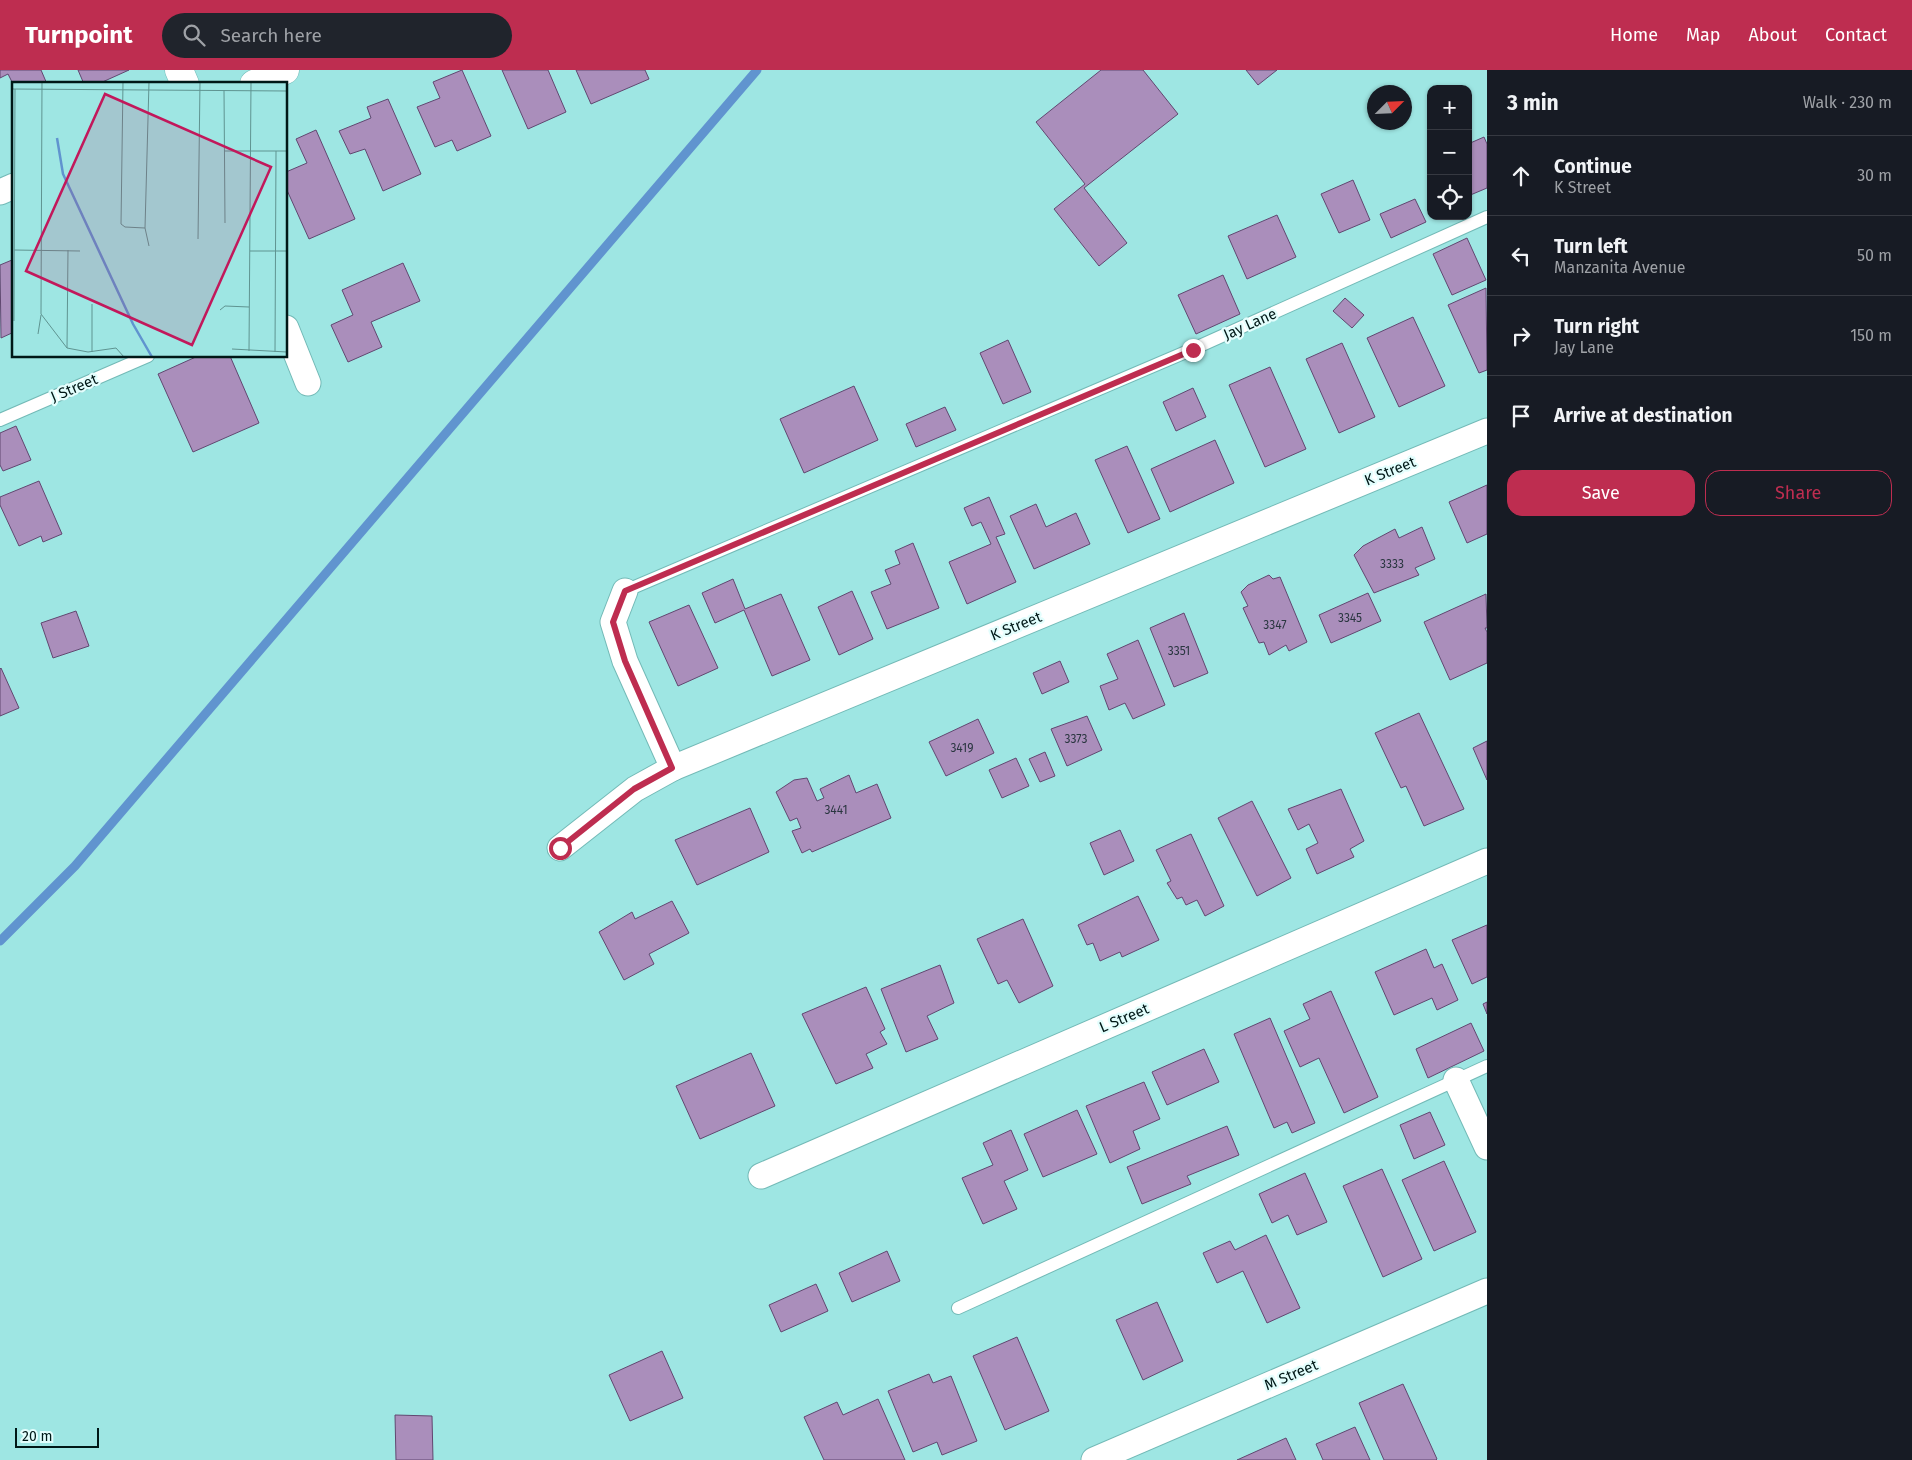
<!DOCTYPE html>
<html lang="en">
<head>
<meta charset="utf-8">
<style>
  body { margin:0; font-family:"Fira Sans",sans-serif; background:#20242c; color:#f1f3f6 }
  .controls { position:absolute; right:15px; top:15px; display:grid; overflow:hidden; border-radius:10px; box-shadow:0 1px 4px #0004 }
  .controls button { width:45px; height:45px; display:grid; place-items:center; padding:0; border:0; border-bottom:1px solid #363941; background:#171b24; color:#f1f3f6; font:25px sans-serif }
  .compass { position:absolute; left:1367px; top:15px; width:45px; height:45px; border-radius:50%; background:#171b24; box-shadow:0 1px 4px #0004; rotate:66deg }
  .scale { position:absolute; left:15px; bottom:12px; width:84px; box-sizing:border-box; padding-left:5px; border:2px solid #001817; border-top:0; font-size:14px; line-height:18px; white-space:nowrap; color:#001817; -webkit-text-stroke:4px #e3fefd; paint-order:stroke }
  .stop { position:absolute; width:15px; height:15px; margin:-11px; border:4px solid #be2d50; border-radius:50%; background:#fff }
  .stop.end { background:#be2d50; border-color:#fff; box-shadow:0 1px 5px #0008 }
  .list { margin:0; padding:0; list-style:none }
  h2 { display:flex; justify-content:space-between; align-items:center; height:65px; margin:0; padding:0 20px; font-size:21px }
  h2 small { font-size:16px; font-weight:400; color:#9ea1a6 }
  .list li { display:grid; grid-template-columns:32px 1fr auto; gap:15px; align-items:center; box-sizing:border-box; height:80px; padding:0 20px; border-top:1px solid #363941 }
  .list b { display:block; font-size:19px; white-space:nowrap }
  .list p { margin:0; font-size:16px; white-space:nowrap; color:#9ea1a6 }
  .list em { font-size:16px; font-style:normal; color:#9ea1a6 }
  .actions { display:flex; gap:10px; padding:15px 20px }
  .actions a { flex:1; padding:11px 0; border:1px solid #be2d50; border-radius:15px; text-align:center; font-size:18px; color:#be2d50 }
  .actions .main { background:#be2d50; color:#fff }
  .icon { flex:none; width:28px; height:28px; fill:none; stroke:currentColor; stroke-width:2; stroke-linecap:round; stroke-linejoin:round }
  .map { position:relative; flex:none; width:1487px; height:1390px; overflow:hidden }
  header { display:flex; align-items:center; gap:30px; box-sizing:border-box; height:70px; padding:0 25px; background:#be2d50; color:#fff }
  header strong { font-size:24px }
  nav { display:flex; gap:28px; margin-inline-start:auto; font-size:18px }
  .search { width:350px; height:45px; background:#20242c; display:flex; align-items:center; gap:12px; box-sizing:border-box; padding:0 18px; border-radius:28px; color:#9ea1a6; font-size:19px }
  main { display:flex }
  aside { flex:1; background:#171b24 }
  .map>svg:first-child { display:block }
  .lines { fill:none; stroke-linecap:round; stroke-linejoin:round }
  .stream { stroke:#6094cf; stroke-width:9 }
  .building { fill:#aa8ebb; stroke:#614770 }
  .lane-casing { stroke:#73bab7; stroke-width:14 }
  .street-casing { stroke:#73bab7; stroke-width:27 }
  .secondary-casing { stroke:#73bab7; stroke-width:29 }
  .lane { stroke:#fff; stroke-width:12 }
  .street { stroke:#fff; stroke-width:25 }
  .secondary { stroke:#fff; stroke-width:28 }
  .route { stroke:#be2d50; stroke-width:6 }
  .labels { text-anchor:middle; stroke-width:4.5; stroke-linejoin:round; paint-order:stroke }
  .number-label { font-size:12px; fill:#2a3640 }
  .street-label { font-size:15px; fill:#001817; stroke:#e3fefd }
  .inset-river { fill:none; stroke:#6094cf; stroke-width:2.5 }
  .inset-road { fill:none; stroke:#5f9491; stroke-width:1 }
  .view { fill:#c2185b; fill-opacity:0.15; stroke:#c2185b; stroke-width:2.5 }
  .inset-edge { fill:none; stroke:#001817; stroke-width:2.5 }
</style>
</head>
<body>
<header>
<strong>Turnpoint</strong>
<div class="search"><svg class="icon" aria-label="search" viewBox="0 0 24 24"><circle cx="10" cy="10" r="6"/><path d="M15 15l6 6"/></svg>Search here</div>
<nav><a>Home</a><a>Map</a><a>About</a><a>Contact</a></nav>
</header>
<main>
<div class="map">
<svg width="1487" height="1390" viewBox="0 0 1487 1390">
  <rect width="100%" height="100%" fill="#9ee6e3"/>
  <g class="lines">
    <path class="stream" d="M0,871L75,796L757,0"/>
  </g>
  <g class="building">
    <path d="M0,0H41L47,14H14V16L8,4L0,8Z"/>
    <path d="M78,0H129L98,14H84Z"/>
    <path d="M462,0L491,66L457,81L452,70L435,77L417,37L440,28L433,12Z"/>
    <path d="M502,0H548L566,42L528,59Z"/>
    <path d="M576,0H645L649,9L591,34Z"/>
    <path d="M1101,0H1143L1178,44L1084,118L1127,173L1099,196L1054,139L1085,114L1036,52Z"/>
    <path d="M1246,0H1277L1258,15Z"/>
    <path d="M388,29L421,104L383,121L365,79L350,84L339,61L371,48L367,37Z"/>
    <path d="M316,60L355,149L309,169L286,118V102L307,93L296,69Z"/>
    <path d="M1484,67L1487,74V118L1468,126V74Z"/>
    <path d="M1353,110L1370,150L1339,163L1321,124Z"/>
    <path d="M1415,129L1426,152L1391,168L1380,144Z"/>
    <path d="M1277,145L1296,187L1247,209L1228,166Z"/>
    <path d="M1467,168L1486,210L1452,225L1433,184Z"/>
    <path d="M12,190L14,194V262L1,268L0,195Z"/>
    <path d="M403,193L420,231L371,252L382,277L348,292L331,255L353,245L342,220Z"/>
    <path d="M1223,205L1240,244L1196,264L1178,225Z"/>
    <path d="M1486,218L1487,300L1479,303L1448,235Z"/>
    <path d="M1345,228L1364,245L1352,258L1333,241Z"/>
    <path d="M1413,247L1445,316L1399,337L1367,268Z"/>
    <path d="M1008,270L1031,322L1003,334L980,283Z"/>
    <path d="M1342,273L1375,347L1339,363L1306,289Z"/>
    <path d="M198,286H230L259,353L193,382L158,304Z"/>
    <path d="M1270,297L1306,379L1265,397L1229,315Z"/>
    <path d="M854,316L878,370L804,403L780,349Z"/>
    <path d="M1193,318L1206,347L1176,361L1163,332Z"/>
    <path d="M945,337L956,360L916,377L906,354Z"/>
    <path d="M16,356L31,390L3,401L0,395V363Z"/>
    <path d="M1215,370L1234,413L1170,442L1151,399Z"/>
    <path d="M1127,376L1160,449L1128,463L1095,390Z"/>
    <path d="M39,411L62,464L43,472L41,466L19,476L0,435V427Z"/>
    <path d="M1487,415V464L1467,473L1449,432Z"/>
    <path d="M989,427L1005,464L996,467L1016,512L967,534L949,492L991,474L981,452L972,456L964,438Z"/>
    <path d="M1036,434L1046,457L1076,443L1090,474L1034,499L1010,446Z"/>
    <path d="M1422,457L1435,489L1415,498L1419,505L1374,523L1354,485L1363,476L1395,459L1399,468Z"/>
    <path d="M913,473L939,538L887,559L871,522L891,514L885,500L900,494L895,481Z"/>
    <path d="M1269,505L1273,509L1280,507L1307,572L1289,581L1286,575L1269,585L1264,572L1259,573L1243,538L1248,536L1241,522L1248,515Z"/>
    <path d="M733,509L745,539L781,524L810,590L772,606L744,540L715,553L702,523Z"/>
    <path d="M852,521L873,569L839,585L818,537Z"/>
    <path d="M1368,523L1381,551L1331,573L1319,545Z"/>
    <path d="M1486,524L1487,558H1485L1487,562V593L1450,610L1424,552Z"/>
    <path d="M689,535L718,598L678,616L649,552Z"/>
    <path d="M76,541L89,576L53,588L41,553Z"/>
    <path d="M1184,543L1208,603L1174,617L1150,558Z"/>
    <path d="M1138,570L1165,635L1133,649L1125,633L1109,640L1100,616L1118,609L1107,584Z"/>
    <path d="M1060,591L1069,612L1042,624L1033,603Z"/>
    <path d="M1,598L19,638L0,646V599Z"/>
    <path d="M1419,643L1464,739L1424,756L1406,716L1401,718L1375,663Z"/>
    <path d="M1087,646L1102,680L1067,696L1051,659Z"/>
    <path d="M978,649L994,683L946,706L929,672Z"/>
    <path d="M1487,671V710L1473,678Z"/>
    <path d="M1045,682L1055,706L1040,712L1029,689Z"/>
    <path d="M1016,688L1029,716L1002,728L989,700Z"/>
    <path d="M849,705L856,723L877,714L891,748L812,782L810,779L802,783L792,761L801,758L797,748L790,751L776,722L794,710L807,708L817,731L824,728L820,719Z"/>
    <path d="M1341,719L1364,771L1350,779L1354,787L1317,804L1306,779L1318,773L1309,754L1298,760L1288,739Z"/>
    <path d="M1252,731L1291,808L1257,826L1218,748Z"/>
    <path d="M750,738L769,782L697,815L675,770Z"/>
    <path d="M1120,760L1134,791L1104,805L1090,773Z"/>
    <path d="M1191,764L1224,836L1205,846L1197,830L1186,835L1182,827L1177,829L1167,813L1171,811L1156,780Z"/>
    <path d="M1138,826L1159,870L1122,887L1120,882L1100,891L1093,873L1087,875L1078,855Z"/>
    <path d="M672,831L689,863L649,884L654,894L624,910L599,862L632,842L635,849Z"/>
    <path d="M1023,849L1053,916L1019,933L1007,910L998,914L977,869Z"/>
    <path d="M1487,855V907L1472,914L1452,870Z"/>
    <path d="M1426,879L1434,898L1442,894L1458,930L1437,940L1432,928L1394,945L1375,902Z"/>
    <path d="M940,895L954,933L927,946L938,969L906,982L881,919Z"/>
    <path d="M866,917L885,959L880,962L887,974L866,984L873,998L836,1014L802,944Z"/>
    <path d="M1331,921L1378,1027L1344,1043L1319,988L1300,997L1284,961L1310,949L1303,934Z"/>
    <path d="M1487,932V944L1483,934Z"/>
    <path d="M1270,948L1315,1053L1292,1063L1287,1052L1274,1058L1234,964Z"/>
    <path d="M1471,953L1484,981L1428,1008L1416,979Z"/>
    <path d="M1204,979L1219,1012L1167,1035L1152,1002Z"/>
    <path d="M751,983L775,1036L700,1069L676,1016Z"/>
    <path d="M1144,1012L1160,1049L1133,1061L1140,1079L1110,1093L1086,1036Z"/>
    <path d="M1077,1040L1097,1084L1043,1107L1024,1064Z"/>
    <path d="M1430,1042L1445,1075L1414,1089L1400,1055Z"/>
    <path d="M1227,1056L1239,1085L1187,1106L1191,1114L1142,1134L1127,1097Z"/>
    <path d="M1011,1060L1028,1100L1004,1111L1017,1139L983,1154L962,1108L993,1095L983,1073Z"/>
    <path d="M1444,1091L1476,1162L1434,1181L1402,1110Z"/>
    <path d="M1382,1099L1422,1189L1383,1207L1343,1116Z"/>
    <path d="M1305,1103L1327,1152L1297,1165L1288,1145L1272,1153L1259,1124Z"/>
    <path d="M1266,1165L1300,1238L1267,1253L1243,1201L1217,1213L1203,1183L1230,1171L1235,1180Z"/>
    <path d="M887,1181L900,1211L852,1232L839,1203Z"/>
    <path d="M816,1214L828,1241L781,1262L769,1235Z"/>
    <path d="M1157,1232L1183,1291L1143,1310L1116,1250Z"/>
    <path d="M1017,1267L1049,1341L1005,1360L973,1286Z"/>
    <path d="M662,1281L683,1328L630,1351L609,1305Z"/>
    <path d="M929,1304L933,1313L951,1306L977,1371L942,1385L937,1372L913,1382L888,1321Z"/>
    <path d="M1403,1314L1437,1389L1436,1390H1384L1359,1333Z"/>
    <path d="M878,1329L905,1390H824L804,1347L837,1332L843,1345Z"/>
    <path d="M395,1345L432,1346L433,1390H396Z"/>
    <path d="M1355,1357L1370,1390H1323L1316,1374Z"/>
    <path d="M1286,1368L1296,1390H1237Z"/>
  </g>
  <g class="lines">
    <g class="lane-casing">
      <g id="lane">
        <path d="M0,350L148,286"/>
        <path d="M625,521L1193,279L1487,147"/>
        <path d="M958,1238L1487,996"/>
      </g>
    </g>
    <g class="street-casing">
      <g id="street">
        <path d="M0,122L14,116"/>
        <path d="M286,258L308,313"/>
        <path d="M625,521L613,552L625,591L673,698"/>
        <path d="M560,778L635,719L673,698L1487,361"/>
        <path d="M1456,1010L1487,1077"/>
        <path d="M761,1106L1487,791"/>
        <path d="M1094,1390L1487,1221"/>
      </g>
    </g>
    <g class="secondary-casing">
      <g id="secondary">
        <path d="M179,0L185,14"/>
        <path d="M254,14L285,0"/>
      </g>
    </g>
    <use href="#lane" class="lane"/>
    <use href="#street" class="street"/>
    <use href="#secondary" class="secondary"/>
  </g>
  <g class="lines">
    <path class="route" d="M560,778L634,719L672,698L625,591L613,552L625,521L1193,280"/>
  </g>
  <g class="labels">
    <g class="number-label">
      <text x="1392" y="498">3333</text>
      <text x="1350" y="552">3345</text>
      <text x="1275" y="559">3347</text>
      <text x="1179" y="585">3351</text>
      <text x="1076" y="673">3373</text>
      <text x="962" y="682">3419</text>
      <text x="836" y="744">3441</text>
    </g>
    <g class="street-label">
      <text transform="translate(1250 254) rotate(-24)" y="5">Jay Lane</text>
      <text transform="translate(74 318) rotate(-23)" y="5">J Street</text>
      <text transform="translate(1390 401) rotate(-22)" y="5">K Street</text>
      <text transform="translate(1016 556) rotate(-22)" y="5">K Street</text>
      <text transform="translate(1124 948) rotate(-23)" y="5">L Street</text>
      <text transform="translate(1291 1305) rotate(-23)" y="5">M Street</text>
    </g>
  </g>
  <g transform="translate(12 12)">
    <rect width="275" height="275" fill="#9ee6e3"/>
    <path class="inset-river" d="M45,56L51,92L121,242L140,275"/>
    <path class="inset-road" d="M30,0L29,232L55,266L76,270L104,266L112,275M111,0L109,142L113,145L133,146M0,7L275,9M212,8L213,141M212,69H275M186,157L188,0M137,164L133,146L137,0M2,168L68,169M238,169H275M208,228L213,224L237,225M2,239L3,7M26,252L29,233M55,266L56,168M220,267L275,270M237,269L239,0M80,270V222M263,270L264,69"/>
    <path class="view" d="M93,12L259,85L180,263L14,189Z"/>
    <rect width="275" height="275" class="inset-edge"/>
  </g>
</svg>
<div class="controls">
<button>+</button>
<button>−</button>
<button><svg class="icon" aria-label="locate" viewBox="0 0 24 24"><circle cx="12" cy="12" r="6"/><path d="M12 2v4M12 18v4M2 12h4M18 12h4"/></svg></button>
</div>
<svg class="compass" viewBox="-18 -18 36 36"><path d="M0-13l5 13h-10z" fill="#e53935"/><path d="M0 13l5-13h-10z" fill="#9ea1a6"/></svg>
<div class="scale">20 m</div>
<div class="stop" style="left:560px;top:778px"></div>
<div class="stop end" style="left:1193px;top:280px"></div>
</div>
<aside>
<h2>3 min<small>Walk · 230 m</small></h2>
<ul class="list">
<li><svg class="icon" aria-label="ahead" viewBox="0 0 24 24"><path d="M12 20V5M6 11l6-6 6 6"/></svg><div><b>Continue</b><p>K Street</p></div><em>30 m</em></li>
<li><svg class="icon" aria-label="left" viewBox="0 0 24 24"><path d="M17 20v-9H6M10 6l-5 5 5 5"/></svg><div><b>Turn left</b><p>Manzanita Avenue</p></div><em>50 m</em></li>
<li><svg class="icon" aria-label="right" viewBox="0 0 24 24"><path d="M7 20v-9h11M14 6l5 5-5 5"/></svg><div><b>Turn right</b><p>Jay Lane</p></div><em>150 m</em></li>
<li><svg class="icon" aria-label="arrive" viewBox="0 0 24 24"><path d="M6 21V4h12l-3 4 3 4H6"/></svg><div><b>Arrive at destination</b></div></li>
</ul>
<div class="actions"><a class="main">Save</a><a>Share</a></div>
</aside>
</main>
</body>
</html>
